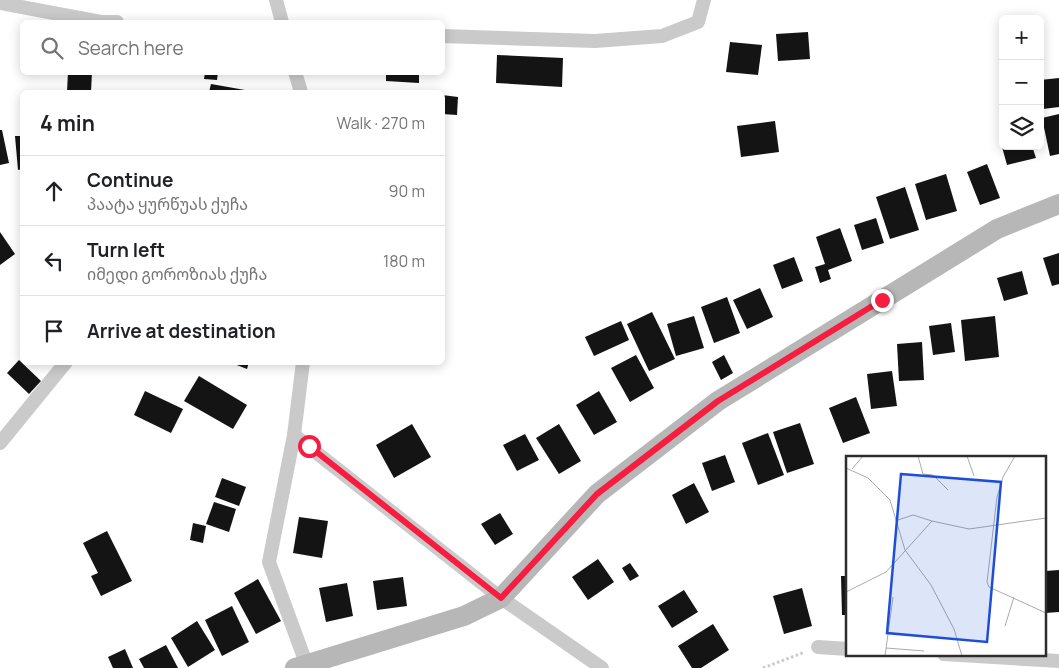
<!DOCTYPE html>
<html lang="en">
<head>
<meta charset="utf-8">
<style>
  body { margin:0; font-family:Manrope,"Noto Sans Georgian",sans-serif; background:#f6f6f6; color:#202124 }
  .controls { position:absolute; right:15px; top:15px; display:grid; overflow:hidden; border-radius:8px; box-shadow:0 2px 12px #0003 }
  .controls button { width:45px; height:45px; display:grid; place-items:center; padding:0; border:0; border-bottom:1px solid #e0e0e0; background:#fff; color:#202124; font:25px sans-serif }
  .stop { position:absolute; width:15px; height:15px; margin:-11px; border:4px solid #f61d41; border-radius:50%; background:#fff }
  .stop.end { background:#f61d41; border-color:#fff; box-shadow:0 1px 5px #0008 }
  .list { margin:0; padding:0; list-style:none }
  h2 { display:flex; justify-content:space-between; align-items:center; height:65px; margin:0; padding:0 20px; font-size:21px }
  h2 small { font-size:16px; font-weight:400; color:#757577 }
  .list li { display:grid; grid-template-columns:32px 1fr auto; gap:15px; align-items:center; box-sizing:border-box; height:70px; padding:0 20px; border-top:1px solid #e0e0e0 }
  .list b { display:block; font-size:19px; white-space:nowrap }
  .list p { margin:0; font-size:16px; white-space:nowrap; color:#757577 }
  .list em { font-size:16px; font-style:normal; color:#757577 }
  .icon { flex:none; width:28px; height:28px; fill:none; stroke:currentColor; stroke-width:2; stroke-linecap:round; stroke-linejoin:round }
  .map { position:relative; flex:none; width:1059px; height:668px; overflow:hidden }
  .search { position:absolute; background:#fff; box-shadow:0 2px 12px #0003; left:20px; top:20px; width:425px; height:55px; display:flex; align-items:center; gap:12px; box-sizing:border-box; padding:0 18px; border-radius:8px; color:#757577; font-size:19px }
  .panel { position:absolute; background:#fff; box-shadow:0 2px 12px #0003; left:20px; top:90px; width:425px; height:275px; border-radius:8px }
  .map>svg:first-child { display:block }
  .building { fill:#141414 }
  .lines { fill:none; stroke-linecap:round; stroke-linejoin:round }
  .path { stroke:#cacaca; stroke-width:3; stroke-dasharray:2.5 2.5; stroke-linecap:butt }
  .street { stroke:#cacaca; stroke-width:14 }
  .secondary { stroke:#b7b7b7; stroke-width:20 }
  .route { stroke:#f61d41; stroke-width:6 }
  .inset-road { fill:none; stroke:#ababab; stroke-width:1 }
  .view { fill:#1d4ed8; fill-opacity:0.15; stroke:#1d4ed8; stroke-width:2.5 }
  .inset-edge { fill:none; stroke:#2d2d2d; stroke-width:2.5 }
</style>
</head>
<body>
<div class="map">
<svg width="1059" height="668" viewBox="0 0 1059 668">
  <rect width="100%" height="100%" fill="#fff"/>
  <g class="building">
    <path d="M808,32L810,59L778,61L776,34Z"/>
    <path d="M730,42L762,45L758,75L726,72Z"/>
    <path d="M497,55L563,58L562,87L496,83Z"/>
    <path d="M68,72H92L91,92H67Z"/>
    <path d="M205,72H218L217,80L204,79Z"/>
    <path d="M386,72H419V83L386,81Z"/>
    <path d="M1059,78V107L1043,109L1040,80Z"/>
    <path d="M211,84L245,90L244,92H209Z"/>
    <path d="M442,95L458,97L457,115L442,114Z"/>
    <path d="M1059,114V154L1050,156L1042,118Z"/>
    <path d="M775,121L779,152L741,157L737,126Z"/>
    <path d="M0,130H2L9,163L0,165Z"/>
    <path d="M1003,135V146H1032L1036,158L1007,165L999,136Z"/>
    <path d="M15,136H22V169L18,170Z"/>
    <path d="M987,164L1000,198L980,205L967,172Z"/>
    <path d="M946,174L957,211L926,220L915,184Z"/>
    <path d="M905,187L919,230L890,239L876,197Z"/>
    <path d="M876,218L884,243L862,250L854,225Z"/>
    <path d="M840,228L852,261L828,270L831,279L820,283L815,267L825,264L816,237Z"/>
    <path d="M0,232L15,254L0,265Z"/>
    <path d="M1059,253V284L1052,286L1043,258Z"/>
    <path d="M794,257L803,281L782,289L773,265Z"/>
    <path d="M1022,271L1028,294L1004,301L997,278Z"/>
    <path d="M760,288L773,317L747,329L733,300Z"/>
    <path d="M727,297L740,333L714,343L701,307Z"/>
    <path d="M652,312L675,359L649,371L627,324Z"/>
    <path d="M694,316L704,348L676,356L667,324Z"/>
    <path d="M995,316L999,357L965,361L961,320Z"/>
    <path d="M621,321L629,340L594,356L585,337Z"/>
    <path d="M951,323L955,352L933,355L929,326Z"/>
    <path d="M922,342L924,380L899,381L897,344Z"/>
    <path d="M636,355L654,388L630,402L611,368Z"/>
    <path d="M724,355L733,373L721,380L712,362Z"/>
    <path d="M19,360L41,381L29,394L7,373Z"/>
    <path d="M229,362H249L247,369Z"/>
    <path d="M892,371L897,406L871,409L867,374Z"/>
    <path d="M199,376L247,405L233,429L184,401Z"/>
    <path d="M145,391L183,409L171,433L134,415Z"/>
    <path d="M599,391L617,422L594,435L576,405Z"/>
    <path d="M856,397L870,433L843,443L829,408Z"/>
    <path d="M800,423L814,464L787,473L773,432Z"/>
    <path d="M412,424L431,457L394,478L376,445Z"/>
    <path d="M559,424L581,461L559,474L536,438Z"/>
    <path d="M768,433L784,475L758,485L742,443Z"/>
    <path d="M525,434L539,460L517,471L503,445Z"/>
    <path d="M725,455L735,482L712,491L702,463Z"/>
    <path d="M222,478L246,487L239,506L215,497Z"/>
    <path d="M694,483L709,512L686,524L672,495Z"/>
    <path d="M214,502L236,509L229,532L206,524Z"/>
    <path d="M500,513L513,534L495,545L481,524Z"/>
    <path d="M299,517L328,521L322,558L293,553Z"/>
    <path d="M193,523L206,526L203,543L190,540Z"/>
    <path d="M107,531L132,581L101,596L91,576L98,573L83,543Z"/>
    <path d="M598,559L614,582L588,600L572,577Z"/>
    <path d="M630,563L639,576L630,581L622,568Z"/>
    <path d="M1059,570V612L1045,613V571Z"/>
    <path d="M841,576H848V615H842Z"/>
    <path d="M403,577L407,606L377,610L373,581Z"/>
    <path d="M258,579L281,621L256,634L234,593Z"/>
    <path d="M347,583L353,616L326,622L319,588Z"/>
    <path d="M802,588L812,626L784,634L773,596Z"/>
    <path d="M684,590L698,612L672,628L658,606Z"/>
    <path d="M232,606L249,642L222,656L205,620Z"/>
    <path d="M197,621L215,650L188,667L171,638Z"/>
    <path d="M713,624L729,650L701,668H692L678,646Z"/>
    <path d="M166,645L178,668H144L139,659Z"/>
    <path d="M125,649L133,668H113L108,657Z"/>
  </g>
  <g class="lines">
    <path class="path" d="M763,668L805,652"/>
    <g class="street">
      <path d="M276,0L282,22"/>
      <path d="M0,3L101,22H117"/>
      <path d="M442,36L595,41L662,36L698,22L704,0"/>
      <path d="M295,72L301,92"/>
      <path d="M303,362L294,435L501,598L602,668"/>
      <path d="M294,435L269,562L306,663"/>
      <path d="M0,443L66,362"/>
      <path d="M818,647L848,649"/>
      <path d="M944,654L1059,661"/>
    </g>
    <path class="secondary" d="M295,668L464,616L501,598L597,494L718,401L997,229L1059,204"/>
  </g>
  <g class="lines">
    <path class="route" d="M309,446L501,598L597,494L718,401L882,300"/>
  </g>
  <g transform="translate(846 456)">
    <rect width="200" height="200" fill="#fff"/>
    <path class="inset-road" d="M72,0L77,18L87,19L102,34M121,0L128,20M169,0L157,21L151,41L141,126L143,131L200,157M0,12L22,22L44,44L59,94L85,129L108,173L116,200M6,13L17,0M52,64L67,59L86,65M0,136L40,116L86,65L123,73L200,62M159,170L168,141M40,192L78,195M39,200L47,141"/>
    <path class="view" d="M55,18L155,26L141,186L41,177Z"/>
    <rect width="200" height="200" class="inset-edge"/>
  </g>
</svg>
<div class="controls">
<button>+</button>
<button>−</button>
<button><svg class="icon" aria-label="layers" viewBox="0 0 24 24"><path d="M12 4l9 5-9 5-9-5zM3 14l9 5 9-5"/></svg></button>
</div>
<div class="stop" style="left:309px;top:446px"></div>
<div class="stop end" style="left:882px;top:300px"></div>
<div class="search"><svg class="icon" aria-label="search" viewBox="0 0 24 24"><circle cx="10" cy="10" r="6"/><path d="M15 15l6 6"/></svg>Search here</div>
<section class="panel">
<h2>4 min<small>Walk · 270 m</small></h2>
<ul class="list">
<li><svg class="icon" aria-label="ahead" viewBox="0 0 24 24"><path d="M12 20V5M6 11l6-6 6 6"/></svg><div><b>Continue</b><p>პაატა ყურწუას ქუჩა</p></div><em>90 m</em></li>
<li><svg class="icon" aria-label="left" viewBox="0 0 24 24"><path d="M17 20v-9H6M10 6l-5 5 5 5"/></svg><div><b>Turn left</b><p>იმედი გოროზიას ქუჩა</p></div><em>180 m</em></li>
<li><svg class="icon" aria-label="arrive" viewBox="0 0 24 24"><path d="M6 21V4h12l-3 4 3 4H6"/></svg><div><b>Arrive at destination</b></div></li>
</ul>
</section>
</div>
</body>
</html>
